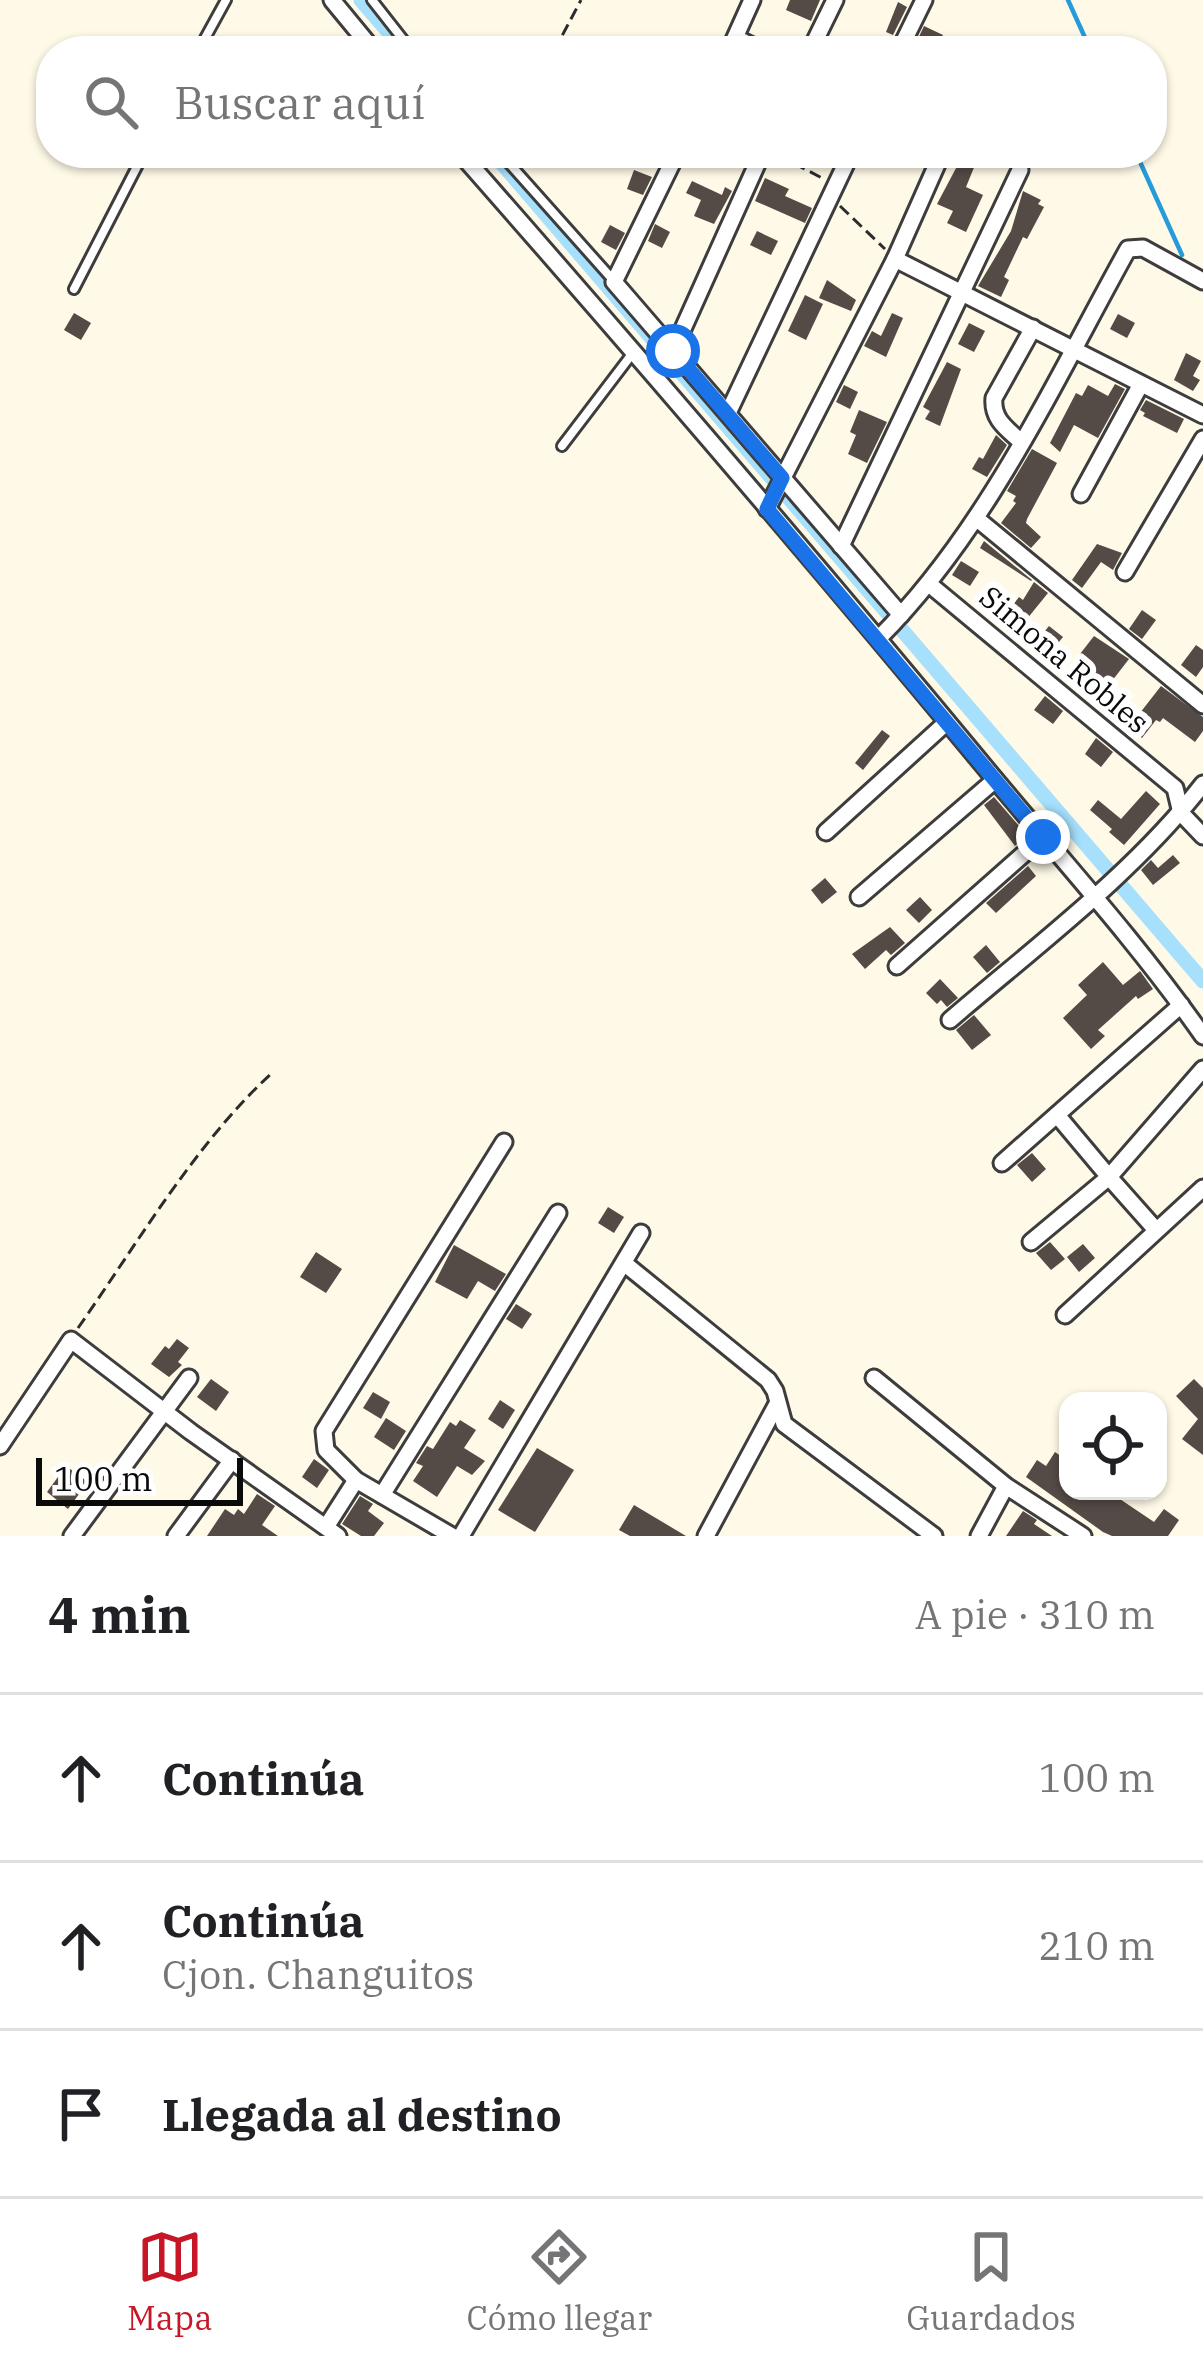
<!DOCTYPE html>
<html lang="es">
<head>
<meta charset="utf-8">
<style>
  body { margin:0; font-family:"IBM Plex Serif",serif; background:#f2f2f2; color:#202124 }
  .controls { position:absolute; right:36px; bottom:36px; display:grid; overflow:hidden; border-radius:24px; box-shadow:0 3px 9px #0004 }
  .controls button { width:108px; height:108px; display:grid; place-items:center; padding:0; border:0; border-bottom:3px solid #e0e0e0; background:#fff; color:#202124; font:60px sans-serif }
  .scale { position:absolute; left:36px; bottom:30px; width:207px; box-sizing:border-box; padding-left:12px; border:6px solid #0a0a0a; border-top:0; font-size:33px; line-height:42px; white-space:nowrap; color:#0a0a0a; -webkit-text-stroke:9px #fff; paint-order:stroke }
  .stop { position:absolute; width:36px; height:36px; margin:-27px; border:9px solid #1a73e8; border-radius:50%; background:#fff }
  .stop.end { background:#1a73e8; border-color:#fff; box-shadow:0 3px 12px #0008 }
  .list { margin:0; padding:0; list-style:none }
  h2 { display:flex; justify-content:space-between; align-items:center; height:156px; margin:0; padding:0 48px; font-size:51px }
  h2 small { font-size:39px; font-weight:400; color:#757577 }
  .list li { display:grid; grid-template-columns:78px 1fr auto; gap:36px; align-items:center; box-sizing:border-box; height:168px; padding:0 48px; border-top:3px solid #e0e0e0 }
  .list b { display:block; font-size:45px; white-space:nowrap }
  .list p { margin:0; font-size:39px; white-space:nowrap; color:#757577 }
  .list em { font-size:39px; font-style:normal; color:#757577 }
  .icon { flex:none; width:66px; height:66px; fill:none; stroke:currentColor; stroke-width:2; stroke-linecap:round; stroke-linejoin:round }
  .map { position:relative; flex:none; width:1203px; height:1536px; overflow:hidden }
  .search { position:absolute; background:#fff; box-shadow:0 3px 9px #0004; left:36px; right:36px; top:36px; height:132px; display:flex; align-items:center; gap:30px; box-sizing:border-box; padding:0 42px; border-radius:48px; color:#757577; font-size:45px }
  .sheet { height:660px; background:#fff }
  nav { display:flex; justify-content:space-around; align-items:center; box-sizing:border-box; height:168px; border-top:3px solid #e0e0e0; background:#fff; font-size:33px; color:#757577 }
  nav a { display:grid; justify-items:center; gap:6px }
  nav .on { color:#c71626 }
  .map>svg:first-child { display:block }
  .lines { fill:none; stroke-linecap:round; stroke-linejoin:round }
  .stream { stroke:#269bdb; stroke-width:4.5 }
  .canal { stroke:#a6e0fc; stroke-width:15 }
  .building { fill:#544a46 }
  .lane-casing { stroke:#3d3d3d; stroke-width:14 }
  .street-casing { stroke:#3d3d3d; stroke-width:21 }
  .path { stroke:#2c2c2c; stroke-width:3; stroke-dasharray:12 6; stroke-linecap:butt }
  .lane { stroke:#fff; stroke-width:8 }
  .street { stroke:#fff; stroke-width:15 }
  .path-bridge { stroke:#2c2c2c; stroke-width:3; stroke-dasharray:12 6; stroke-linecap:butt }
  .route { stroke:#1a73e8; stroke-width:15 }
  .labels { text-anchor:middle; stroke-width:12; stroke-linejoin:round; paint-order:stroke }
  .street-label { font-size:30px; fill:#0a0a0a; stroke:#fff }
</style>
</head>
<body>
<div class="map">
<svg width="1203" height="1536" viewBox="0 0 1203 1536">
  <rect width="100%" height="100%" fill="#fff9e7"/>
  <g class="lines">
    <g class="stream">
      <path d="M1068,0L1091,51"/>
      <path d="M1136,153L1182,255"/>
    </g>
    <g class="canal">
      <path d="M361,0L405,51"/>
      <path d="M493,153L1203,981"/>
    </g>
  </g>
  <g class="building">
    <path d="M790,0H820L811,21L786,10Z"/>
    <path d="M898,2L907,7L893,35L886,32Z"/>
    <path d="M924,26L943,35L936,51L915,45Z"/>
    <path d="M964,153H980L966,187L983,195L966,232L947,223L953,211L937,204Z"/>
    <path d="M634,170L652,177L643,195L627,189Z"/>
    <path d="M765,178L789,189L785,196L812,208L805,223L755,201Z"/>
    <path d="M692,181L722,195L725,187L732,191L714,224L694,216L701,200L686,193Z"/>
    <path d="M1023,191L1041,200L1038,204L1044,207L1027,239L1023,237L1004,277L1009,280L1001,297L978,286L1011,231Z"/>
    <path d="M655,224L670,232L662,248L648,241Z"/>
    <path d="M610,225L625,233L616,250L601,242Z"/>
    <path d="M757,231L778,241L771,255L750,245Z"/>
    <path d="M827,280L856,300L851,311L819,298Z"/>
    <path d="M805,295L823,304L806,340L788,331Z"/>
    <path d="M74,313L91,323L81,340L64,330Z"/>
    <path d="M892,313L903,318L886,357L864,346L872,331L881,336Z"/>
    <path d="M1118,314L1135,323L1127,338L1110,329Z"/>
    <path d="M969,323L985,331L974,352L958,344Z"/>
    <path d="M1186,353L1201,361L1193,376L1200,380L1193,391L1174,380Z"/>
    <path d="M947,362L961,369L940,426L925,419L930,411L923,407Z"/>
    <path d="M1115,384L1125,389L1098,438L1074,425L1060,452L1050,443L1076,393L1082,396L1088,385L1108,396Z"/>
    <path d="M844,385L858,392L850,409L836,402Z"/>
    <path d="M1146,400L1184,419L1177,433L1143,416L1145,413L1140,410Z"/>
    <path d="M859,410L887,422L867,463L848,454L856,435L850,432Z"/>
    <path d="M996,435L1007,445L987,477L972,469L979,457L983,459Z"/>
    <path d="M1032,449L1057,463L1027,519L1026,523L1041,537L1031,548L1001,523L1016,503L1013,501L1016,496L1007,491Z"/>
    <path d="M984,541L1032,580L1031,581L980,548Z"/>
    <path d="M1097,544L1122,553L1113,570L1101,562L1082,588L1072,580Z"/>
    <path d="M961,561L979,572L970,586L952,575Z"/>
    <path d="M1034,582L1048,593L1018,630L1003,618L1019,597L1023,600Z"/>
    <path d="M1142,610L1156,620L1142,639L1129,629Z"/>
    <path d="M1049,626L1063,637L1050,653L1036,642Z"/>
    <path d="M1094,636L1129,659L1105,690L1073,663Z"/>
    <path d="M1196,645L1203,650V667L1196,677L1181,665Z"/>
    <path d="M1161,686L1203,717V731L1195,742L1163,718L1160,722L1156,720L1142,738L1129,727Z"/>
    <path d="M1045,696L1063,711L1053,724L1034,710Z"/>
    <path d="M882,730L890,736L863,770L855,763Z"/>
    <path d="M1096,738L1113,752L1101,767L1085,754Z"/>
    <path d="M1146,791L1160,804L1124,845L1109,832L1112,829L1090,810L1098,800L1121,819Z"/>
    <path d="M994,797L1027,835L1015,846L984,805Z"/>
    <path d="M1173,855L1180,863L1153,885L1141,870L1151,860L1158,868Z"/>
    <path d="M1028,866L1036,876L996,913L986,903Z"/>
    <path d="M825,878L837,892L822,904L811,890Z"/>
    <path d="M920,897L932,910L919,923L906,910Z"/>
    <path d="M890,927L905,943L891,955L886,950L865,969L852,954Z"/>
    <path d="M986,945L1000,962L987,973L973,957Z"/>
    <path d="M1103,962L1123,985L1140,971L1153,989L1138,999L1136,996L1098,1030L1105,1036L1091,1049L1063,1018L1087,995L1078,985Z"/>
    <path d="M940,979L958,998L947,1007L941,1000L937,1004L926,993Z"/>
    <path d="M974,1015L991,1035L972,1050L956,1030Z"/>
    <path d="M1032,1153L1046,1169L1032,1182L1017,1165Z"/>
    <path d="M608,1207L624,1217L614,1233L598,1223Z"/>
    <path d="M1050,1242L1065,1259L1051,1270L1036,1253Z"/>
    <path d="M1083,1244L1095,1258L1079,1272L1067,1257Z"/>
    <path d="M454,1245L506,1274L495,1291L478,1281L467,1299L435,1282Z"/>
    <path d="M316,1252L342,1269L326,1293L300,1277Z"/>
    <path d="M516,1304L532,1314L522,1329L506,1319Z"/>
    <path d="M177,1339L189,1348L178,1362L182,1365L169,1377L151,1364L165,1346L169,1349Z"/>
    <path d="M211,1379L229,1392L216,1411L197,1397Z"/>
    <path d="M1194,1379L1203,1388V1455L1182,1439L1198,1419L1176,1396Z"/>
    <path d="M373,1392L390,1402L381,1419L363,1408Z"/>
    <path d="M500,1400L515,1410L503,1429L488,1419Z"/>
    <path d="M386,1418L406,1431L394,1450L374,1437Z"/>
    <path d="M460,1420L476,1430L464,1448L485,1461L472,1475L457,1466L437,1497L413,1481L423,1466L416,1463L427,1446L433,1449L450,1422L456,1426Z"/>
    <path d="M537,1448L574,1470L535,1532L498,1510Z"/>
    <path d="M1055,1452L1068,1461V1491H1108L1154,1522L1164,1509L1179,1520L1168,1536H1112L1103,1532L1026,1477L1037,1460L1046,1466Z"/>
    <path d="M314,1459L329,1470L317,1488L302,1477Z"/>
    <path d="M66,1466L88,1482L68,1509L47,1492Z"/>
    <path d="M257,1494L275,1506L262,1525L278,1536H207L225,1509L234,1515L238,1509L244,1514Z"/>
    <path d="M360,1496L373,1504L368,1511L384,1523L374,1536H361L342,1524Z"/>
    <path d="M634,1505L686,1536H630L619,1530Z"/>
    <path d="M1023,1511L1037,1520L1034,1524L1052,1536H1006Z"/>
  </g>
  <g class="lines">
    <g class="lane-casing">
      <g id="lane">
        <path d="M372,0L412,51"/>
        <path d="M198,51L226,0"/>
        <path d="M500,153L614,281"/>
        <path d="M74,289L144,153"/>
        <path d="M562,446L632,354"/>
      </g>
    </g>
    <g class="street-casing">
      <g id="street">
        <path d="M332,0L374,51"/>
        <path d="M736,38L762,51"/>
        <path d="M729,51L752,0"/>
        <path d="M810,51L835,0"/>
        <path d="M899,51L924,0"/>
        <path d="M460,153C634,351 806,551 974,754C1051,848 1133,936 1203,1036"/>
        <path d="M677,153L614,282L901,615"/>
        <path d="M895,259L1203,415"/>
        <path d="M673,351L762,153"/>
        <path d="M728,413L851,153"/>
        <path d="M1020,441C1006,428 992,419 994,398L1033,328"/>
        <path d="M1081,494L1141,384"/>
        <path d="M767,509L895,259L942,153"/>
        <path d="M976,518L1203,705"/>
        <path d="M841,546L1020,170"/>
        <path d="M1125,572L1203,439"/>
        <path d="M929,584L1175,788L1181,813L1203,836"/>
        <path d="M879,638C987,530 1054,382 1128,249L1143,248L1203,281"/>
        <path d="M826,832L947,722"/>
        <path d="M859,897L995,780"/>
        <path d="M897,966L1043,837"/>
        <path d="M950,1020C1036,946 1133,874 1203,784"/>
        <path d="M1002,1163L1181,1005"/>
        <path d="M1156,1230L1109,1177L1203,1069"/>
        <path d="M1031,1242L1109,1177L1057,1115"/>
        <path d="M624,1263L768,1380L775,1391L784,1424L934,1536"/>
        <path d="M1065,1315L1203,1188"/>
        <path d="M874,1378L1006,1486L1083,1536"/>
        <path d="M0,1446L71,1340L191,1432L338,1536"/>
        <path d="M382,1495L558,1213"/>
        <path d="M326,1527L356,1480"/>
        <path d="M72,1536L189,1378"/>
        <path d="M176,1536L232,1460"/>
        <path d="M452,1536L356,1480L326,1450L324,1431L504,1142"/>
        <path d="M461,1536L641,1233"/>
        <path d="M706,1536L777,1404"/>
        <path d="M979,1536L1006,1486"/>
      </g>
    </g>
    <g class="path">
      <path d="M554,51L581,0"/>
      <path d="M778,155L822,178"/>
      <path d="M840,206L885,249"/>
      <path d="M78,1328C137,1244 197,1141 273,1072"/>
    </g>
    <use href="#lane" class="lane"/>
    <use href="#street" class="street"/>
    <path class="path-bridge" d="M499,167L506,157"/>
  </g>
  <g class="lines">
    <path class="route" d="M673,351L782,478L767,509L1043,837"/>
  </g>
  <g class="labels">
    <g class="street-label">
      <text transform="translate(1064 660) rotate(40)" y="10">Simona Robles</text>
    </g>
  </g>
</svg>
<div class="controls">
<button><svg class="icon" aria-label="locate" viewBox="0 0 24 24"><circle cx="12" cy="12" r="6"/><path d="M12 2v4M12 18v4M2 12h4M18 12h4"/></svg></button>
</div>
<div class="scale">100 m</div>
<div class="stop" style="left:673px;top:351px"></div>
<div class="stop end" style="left:1043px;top:837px"></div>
<div class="search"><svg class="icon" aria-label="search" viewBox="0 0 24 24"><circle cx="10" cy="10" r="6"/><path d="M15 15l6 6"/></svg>Buscar aquí</div>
</div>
<section class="sheet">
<h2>4 min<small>A pie · 310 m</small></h2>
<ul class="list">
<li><svg class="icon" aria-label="ahead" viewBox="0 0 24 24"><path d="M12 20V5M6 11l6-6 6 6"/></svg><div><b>Continúa</b></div><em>100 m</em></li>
<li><svg class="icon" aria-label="ahead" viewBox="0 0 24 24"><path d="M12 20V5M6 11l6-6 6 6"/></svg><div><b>Continúa</b><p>Cjon. Changuitos</p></div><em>210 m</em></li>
<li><svg class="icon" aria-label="arrive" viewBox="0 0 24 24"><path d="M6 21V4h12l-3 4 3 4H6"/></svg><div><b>Llegada al destino</b></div></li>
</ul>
</section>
<nav>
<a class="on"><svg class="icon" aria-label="map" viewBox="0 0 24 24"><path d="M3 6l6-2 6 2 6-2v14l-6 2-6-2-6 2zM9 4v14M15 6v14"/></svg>Mapa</a>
<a><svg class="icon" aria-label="directions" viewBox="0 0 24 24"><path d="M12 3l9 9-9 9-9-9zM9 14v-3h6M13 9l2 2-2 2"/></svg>Cómo llegar</a>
<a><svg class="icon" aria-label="saved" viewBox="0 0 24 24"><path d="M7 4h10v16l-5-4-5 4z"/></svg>Guardados</a>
</nav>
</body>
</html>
